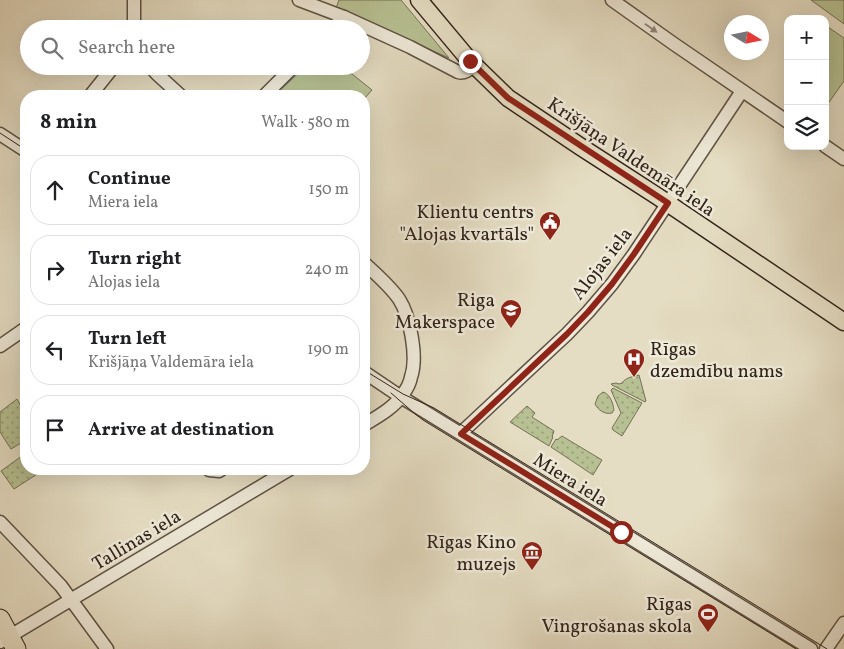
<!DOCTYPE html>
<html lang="en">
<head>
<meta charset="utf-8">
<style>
  body { margin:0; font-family:Vollkorn,serif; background:#f6f6f6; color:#202124 }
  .controls { position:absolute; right:15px; top:15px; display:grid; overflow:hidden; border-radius:10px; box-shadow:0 5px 20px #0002 }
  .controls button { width:45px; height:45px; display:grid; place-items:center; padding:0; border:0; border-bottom:1px solid #e0e0e0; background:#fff; color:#202124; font:25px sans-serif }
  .compass { position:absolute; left:724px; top:15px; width:45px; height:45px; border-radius:50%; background:#fff; box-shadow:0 5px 20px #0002; rotate:100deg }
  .stop { position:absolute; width:15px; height:15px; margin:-11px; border:4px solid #8f2418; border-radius:50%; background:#fff }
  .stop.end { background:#8f2418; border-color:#fff; box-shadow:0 1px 5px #0008 }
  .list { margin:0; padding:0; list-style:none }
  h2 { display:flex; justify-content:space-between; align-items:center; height:65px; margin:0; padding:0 20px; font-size:21px }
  h2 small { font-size:16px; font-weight:400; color:#757577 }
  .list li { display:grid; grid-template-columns:32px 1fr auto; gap:15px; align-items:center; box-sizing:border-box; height:70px; margin:0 10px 10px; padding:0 10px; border:1px solid #e0e0e0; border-radius:20px }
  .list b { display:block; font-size:19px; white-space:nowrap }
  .list p { margin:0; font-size:16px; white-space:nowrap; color:#757577 }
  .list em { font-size:16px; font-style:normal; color:#757577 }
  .icon { flex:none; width:28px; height:28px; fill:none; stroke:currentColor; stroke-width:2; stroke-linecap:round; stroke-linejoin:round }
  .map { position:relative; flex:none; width:844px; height:649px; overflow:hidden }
  .search { position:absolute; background:#fff; box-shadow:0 5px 20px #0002; left:20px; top:20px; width:350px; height:55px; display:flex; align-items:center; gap:12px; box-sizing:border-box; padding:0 18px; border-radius:28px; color:#757577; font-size:19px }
  .panel { position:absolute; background:#fff; box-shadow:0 5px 20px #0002; left:20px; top:90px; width:350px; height:385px; border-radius:20px }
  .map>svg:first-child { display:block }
  .grass { fill:url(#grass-dots); stroke:#747256 }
  .park { fill:#b7c092; stroke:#747256 }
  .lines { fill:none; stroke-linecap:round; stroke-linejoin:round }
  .minor-casing { stroke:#5e5244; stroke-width:15 }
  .major-casing { stroke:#31231a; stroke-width:19 }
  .highway-casing { stroke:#31231a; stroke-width:21 }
  .minor { stroke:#eee9d8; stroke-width:12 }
  .major { stroke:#e5ddc3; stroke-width:16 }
  .highway { stroke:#e5ddc3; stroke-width:19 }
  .tram { stroke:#31231a; stroke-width:1 }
  .oneway { fill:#908679 }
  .route { stroke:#8f2418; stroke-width:6 }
  .labels { text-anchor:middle; stroke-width:5; stroke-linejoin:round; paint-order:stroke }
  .street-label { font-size:19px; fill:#31231a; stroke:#eee9d8 }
  .poi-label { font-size:19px; fill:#31231a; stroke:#eee9d8; text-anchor:end }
</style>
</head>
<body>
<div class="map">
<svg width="844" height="649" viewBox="0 0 844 649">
  <defs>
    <pattern id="grass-dots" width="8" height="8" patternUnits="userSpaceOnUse" patternTransform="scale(1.25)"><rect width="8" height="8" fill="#b7c092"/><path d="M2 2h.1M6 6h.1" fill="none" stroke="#959c76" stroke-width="1.8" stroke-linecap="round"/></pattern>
  </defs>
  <rect width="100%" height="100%" fill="#e5ddc3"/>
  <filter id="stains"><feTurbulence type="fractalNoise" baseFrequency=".004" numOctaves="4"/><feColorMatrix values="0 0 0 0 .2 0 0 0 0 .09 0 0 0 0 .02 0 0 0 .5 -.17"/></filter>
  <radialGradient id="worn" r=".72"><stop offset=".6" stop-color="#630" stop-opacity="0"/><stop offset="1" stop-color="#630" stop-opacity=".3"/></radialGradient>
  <g class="grass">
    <path d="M639,375L646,401L645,402L612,385L611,384L616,383L619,384L622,383C626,377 633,377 639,375Z"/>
    <path d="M613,388L642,403L622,436L613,430L612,428L621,413L611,390Z"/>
    <path d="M603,392C610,394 613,403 614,410L612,413C605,415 598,410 595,404L598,396Z"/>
    <path d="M17,399L26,416V440L11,449L0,432V412Z"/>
    <path d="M527,406L535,413L532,417L554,431L552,437H553L549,446L510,422Z"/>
    <path d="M562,436L602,460L593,475L551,447L556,439L557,440Z"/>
    <path d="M26,453V469H45L14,489L1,471Z"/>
  </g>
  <g class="park">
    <path d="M339,0H401L449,58L336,8Z"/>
    <path d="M811,0H844V24Z"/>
    <path d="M825,25L844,38V81L825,108Z"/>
    <path d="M306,66H342L372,90L364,99V96H274Z"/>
  </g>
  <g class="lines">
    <g class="minor-casing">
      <g id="minor">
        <path d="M299,0L344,17L410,47L458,72C464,74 469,70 474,65"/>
        <path d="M612,0L674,44L788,122"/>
        <path d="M134,29V0"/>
        <path d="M332,29L344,17"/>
        <path d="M150,66L157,74L181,96"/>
        <path d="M90,96L114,66"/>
        <path d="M264,96L294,66"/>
        <path d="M0,134L26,151"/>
        <path d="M825,146L844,159"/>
        <path d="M364,263C376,274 389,285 399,299C410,316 418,357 411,377C410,383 406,390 403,394C394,408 377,417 364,425"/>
        <path d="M0,346L26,328"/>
        <path d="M364,372L401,397L811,649"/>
        <path d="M461,433L567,334L588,312L612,284L634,254L742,91"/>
        <path d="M208,469L209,470L219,471L222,469"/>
        <path d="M0,522L61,586L107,649"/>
        <path d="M0,642L290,469"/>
        <path d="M826,649L844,623"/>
      </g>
    </g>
    <g class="major-casing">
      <path id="major" d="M419,0L470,61L508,98L581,147L657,196L844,322"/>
    </g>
    <g class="highway-casing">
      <path id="highway" d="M0,619L16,649"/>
    </g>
    <use href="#minor" class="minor"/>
    <use href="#major" class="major"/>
    <use href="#highway" class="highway"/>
    <g class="tram">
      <path d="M0,133L26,150"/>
      <path d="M364,370L403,394L434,408L827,649"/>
      <path d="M391,393L414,413L423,420L796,649"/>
    </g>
  </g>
  <defs><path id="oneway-solid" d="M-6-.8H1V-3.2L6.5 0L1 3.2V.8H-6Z" transform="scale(1.25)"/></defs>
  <use class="oneway" href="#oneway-solid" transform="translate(651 28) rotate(35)"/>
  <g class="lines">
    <path class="route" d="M470,61L508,98L668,203L634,254L612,284L588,312L567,334L461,434L621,532"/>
  </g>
  <defs>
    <g id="civic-pin" transform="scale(1.125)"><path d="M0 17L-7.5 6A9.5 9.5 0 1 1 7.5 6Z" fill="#8f2418" stroke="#eee9d8"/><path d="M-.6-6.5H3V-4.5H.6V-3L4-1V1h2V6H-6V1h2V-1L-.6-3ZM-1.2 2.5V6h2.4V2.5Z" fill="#fff"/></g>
    <g id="school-pin" transform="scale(1.125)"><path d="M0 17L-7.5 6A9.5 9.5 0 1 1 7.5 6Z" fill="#8f2418" stroke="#eee9d8"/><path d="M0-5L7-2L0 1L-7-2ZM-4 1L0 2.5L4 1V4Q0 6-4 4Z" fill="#fff"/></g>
    <g id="hospital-pin" transform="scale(1.125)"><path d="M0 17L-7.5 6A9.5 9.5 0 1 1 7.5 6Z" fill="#8f2418" stroke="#eee9d8"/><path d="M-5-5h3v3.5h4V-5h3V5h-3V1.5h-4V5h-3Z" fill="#fff"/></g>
    <g id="museum-pin" transform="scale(1.125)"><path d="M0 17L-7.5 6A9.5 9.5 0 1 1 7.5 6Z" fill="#8f2418" stroke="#eee9d8"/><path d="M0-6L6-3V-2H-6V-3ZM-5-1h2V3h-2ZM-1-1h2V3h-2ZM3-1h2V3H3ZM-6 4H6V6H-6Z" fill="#fff"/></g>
    <g id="stadium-pin" transform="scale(1.125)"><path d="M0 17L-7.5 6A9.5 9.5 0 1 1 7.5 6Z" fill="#8f2418" stroke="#eee9d8"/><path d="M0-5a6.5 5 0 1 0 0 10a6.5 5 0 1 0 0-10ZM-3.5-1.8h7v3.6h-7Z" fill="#fff"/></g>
  </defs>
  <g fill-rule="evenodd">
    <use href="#civic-pin" x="550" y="222"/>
    <use href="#school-pin" x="511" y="310"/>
    <use href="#hospital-pin" x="634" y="359"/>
    <use href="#museum-pin" x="532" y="552"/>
    <use href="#stadium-pin" x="708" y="614"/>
  </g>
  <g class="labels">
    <g class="street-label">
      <text transform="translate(632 156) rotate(34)" y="7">Krišjāņa Valdemāra iela</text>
      <text transform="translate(601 263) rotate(-52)" y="7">Alojas iela</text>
      <text transform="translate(571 479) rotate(32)" y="7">Miera iela</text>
      <text transform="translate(136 539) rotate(-31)" y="7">Tallinas iela</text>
    </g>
    <g class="poi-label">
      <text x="534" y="218">Klientu centrs<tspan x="534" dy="22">"Alojas kvartāls"</tspan></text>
      <text x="495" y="306">Riga<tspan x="495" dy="22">Makerspace</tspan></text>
      <text x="650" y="355" text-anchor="start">Rīgas<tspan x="650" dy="22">dzemdību nams</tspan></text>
      <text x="516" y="548">Rīgas Kino<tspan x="516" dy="22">muzejs</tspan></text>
      <text x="692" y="610">Rīgas<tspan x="692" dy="22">Vingrošanas skola</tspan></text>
    </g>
  </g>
  <rect width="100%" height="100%" filter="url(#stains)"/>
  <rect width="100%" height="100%" fill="url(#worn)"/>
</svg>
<div class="controls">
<button>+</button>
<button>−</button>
<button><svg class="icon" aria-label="layers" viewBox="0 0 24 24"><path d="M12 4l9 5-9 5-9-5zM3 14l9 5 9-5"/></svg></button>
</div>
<svg class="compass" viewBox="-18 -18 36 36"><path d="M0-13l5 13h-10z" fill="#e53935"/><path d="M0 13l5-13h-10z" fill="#757577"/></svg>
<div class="stop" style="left:621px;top:532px"></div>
<div class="stop end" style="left:470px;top:61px"></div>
<div class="search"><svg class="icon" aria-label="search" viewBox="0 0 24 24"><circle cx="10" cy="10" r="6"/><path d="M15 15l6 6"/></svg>Search here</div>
<section class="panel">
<h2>8 min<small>Walk · 580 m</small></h2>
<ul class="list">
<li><svg class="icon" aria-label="ahead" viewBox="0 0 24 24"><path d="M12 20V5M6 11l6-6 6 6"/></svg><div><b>Continue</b><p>Miera iela</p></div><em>150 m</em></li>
<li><svg class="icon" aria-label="right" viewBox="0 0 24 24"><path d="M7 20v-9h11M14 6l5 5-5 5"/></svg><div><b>Turn right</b><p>Alojas iela</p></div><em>240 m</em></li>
<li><svg class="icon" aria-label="left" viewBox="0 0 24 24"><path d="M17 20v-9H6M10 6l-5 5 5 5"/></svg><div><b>Turn left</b><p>Krišjāņa Valdemāra iela</p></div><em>190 m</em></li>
<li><svg class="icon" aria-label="arrive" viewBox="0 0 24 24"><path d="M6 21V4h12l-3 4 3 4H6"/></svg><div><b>Arrive at destination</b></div></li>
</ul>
</section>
</div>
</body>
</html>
